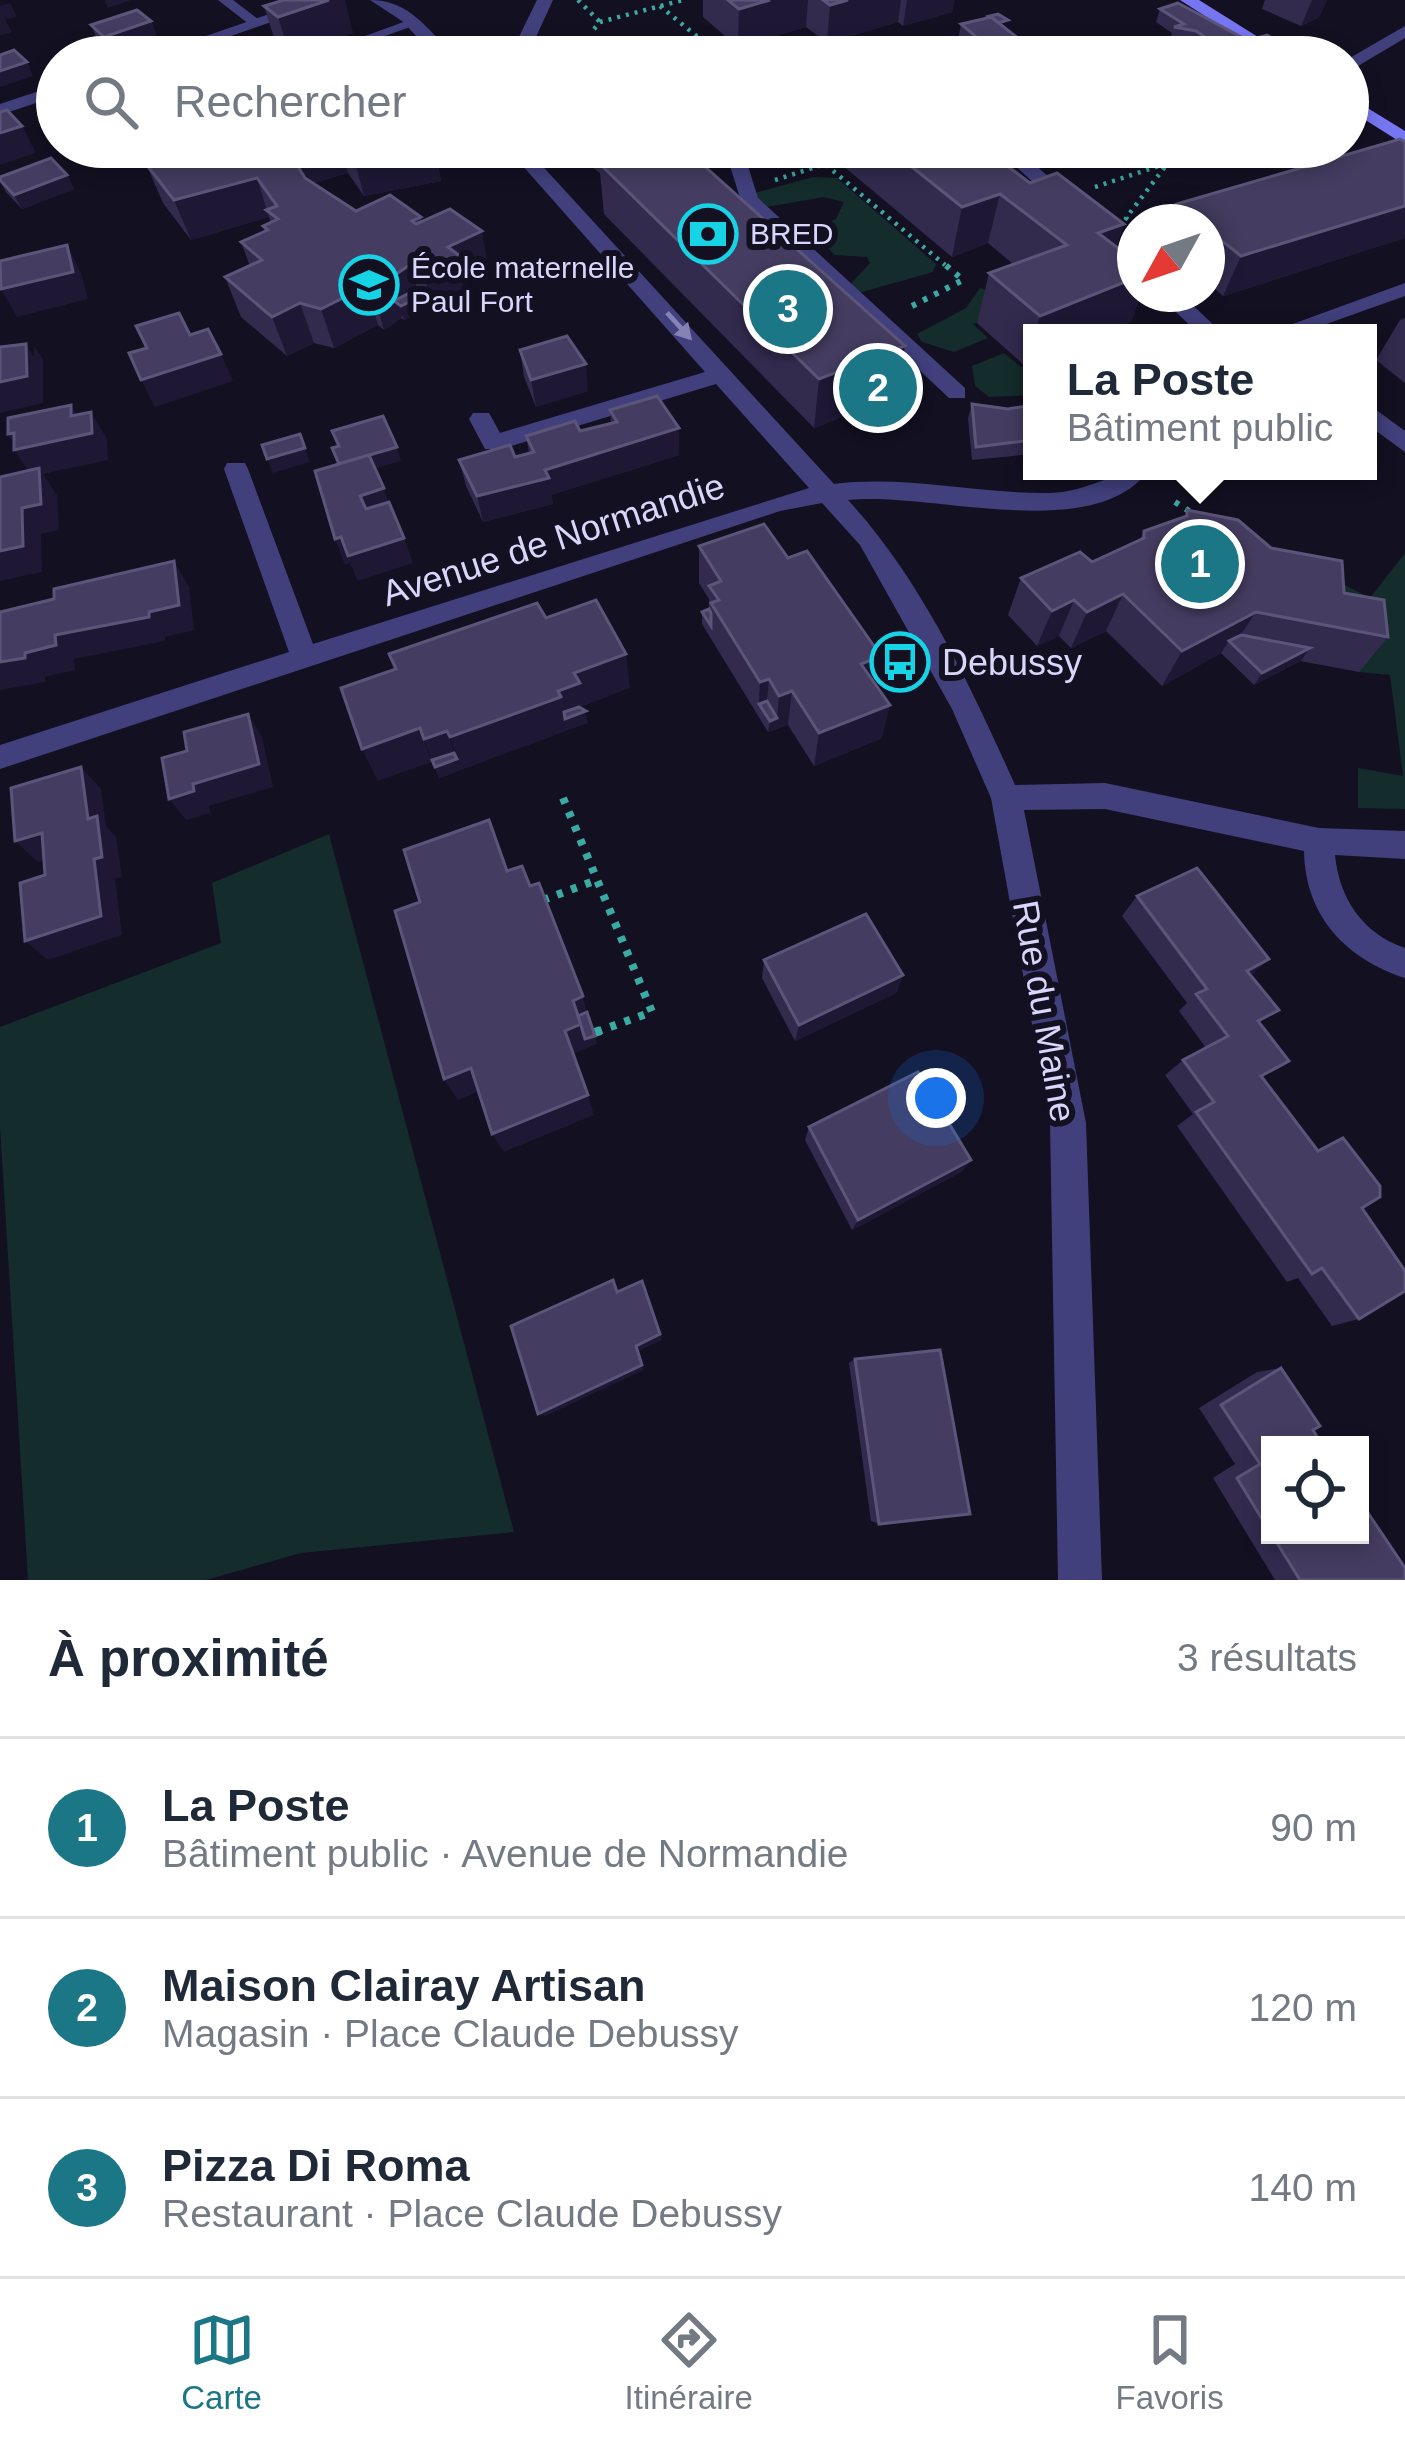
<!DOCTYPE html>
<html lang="fr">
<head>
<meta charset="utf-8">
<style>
  body { margin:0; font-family:Helvetica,sans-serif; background:#f2f2f3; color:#1f2937 }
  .controls { position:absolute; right:36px; bottom:36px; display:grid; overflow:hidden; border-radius:0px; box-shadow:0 6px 18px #0003 }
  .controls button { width:108px; height:108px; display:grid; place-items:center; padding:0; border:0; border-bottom:3px solid #e0e1e3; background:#fff; color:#1f2937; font:60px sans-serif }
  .compass { position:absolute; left:1117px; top:204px; width:108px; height:108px; border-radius:50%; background:#fff; box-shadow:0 6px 18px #0003; rotate:230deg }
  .you { position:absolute; left:936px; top:1098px; width:42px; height:42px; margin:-30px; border:9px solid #fff; border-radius:50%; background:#1a73e8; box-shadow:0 0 0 18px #1a73e833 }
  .badge { display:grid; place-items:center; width:78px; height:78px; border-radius:50%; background:#1b7686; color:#fff; font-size:39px; font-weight:700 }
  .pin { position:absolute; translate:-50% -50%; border:6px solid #fff; box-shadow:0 3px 12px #0006 }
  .popup { position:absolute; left:1023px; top:324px; width:354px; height:156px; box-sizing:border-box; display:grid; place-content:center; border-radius:0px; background:#fff; filter:drop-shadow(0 3px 9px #0005); font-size:39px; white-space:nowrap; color:#747a83 }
  .popup b { font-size:45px; color:#1f2937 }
  .popup::after { content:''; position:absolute; left:50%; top:100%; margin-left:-24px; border:24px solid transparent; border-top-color:#fff }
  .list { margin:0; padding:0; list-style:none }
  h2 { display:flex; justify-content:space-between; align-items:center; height:156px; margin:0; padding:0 48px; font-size:51px }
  h2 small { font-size:39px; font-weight:400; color:#747a83 }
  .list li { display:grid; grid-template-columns:78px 1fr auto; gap:36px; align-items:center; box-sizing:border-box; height:180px; padding:0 48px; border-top:3px solid #e0e1e3 }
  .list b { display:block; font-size:45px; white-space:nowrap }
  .list p { margin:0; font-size:39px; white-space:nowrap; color:#747a83 }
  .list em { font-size:39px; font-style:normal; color:#747a83 }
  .icon { flex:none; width:66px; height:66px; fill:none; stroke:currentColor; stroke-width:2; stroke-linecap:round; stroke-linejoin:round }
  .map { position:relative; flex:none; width:1405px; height:1580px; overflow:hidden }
  .search { position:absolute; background:#fff; box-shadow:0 6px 18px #0003; left:36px; right:36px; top:36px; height:132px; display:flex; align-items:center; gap:30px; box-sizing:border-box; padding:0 42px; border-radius:66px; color:#747a83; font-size:45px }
  .sheet { height:696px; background:#fff }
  nav { display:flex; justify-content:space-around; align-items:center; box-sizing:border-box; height:168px; border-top:3px solid #e0e1e3; background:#fff; font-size:33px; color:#747a83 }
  nav a { display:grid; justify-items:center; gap:6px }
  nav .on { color:#1b7686 }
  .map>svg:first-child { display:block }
  .green { fill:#142c2b }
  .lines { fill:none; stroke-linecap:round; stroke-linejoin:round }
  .path-far3 { stroke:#3aaaa2; stroke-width:4.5; stroke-dasharray:3 6; stroke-linecap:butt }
  .path-far2 { stroke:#3aaaa2; stroke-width:6; stroke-dasharray:4.5 8; stroke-linecap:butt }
  .path-far1 { stroke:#3aaaa2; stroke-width:8; stroke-dasharray:6 9; stroke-linecap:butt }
  .path { stroke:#3aaaa2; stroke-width:9; stroke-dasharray:8 12; stroke-linecap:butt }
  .lane { fill:#41407d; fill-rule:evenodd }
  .street { fill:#41407d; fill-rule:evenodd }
  .secondary { fill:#7776f2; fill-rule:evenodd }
  .wall { fill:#322b4e }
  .shaded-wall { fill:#1e1835 }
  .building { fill:#443d61; stroke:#5b5579; stroke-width:3 }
  .oneway { fill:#8583b6 }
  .labels { text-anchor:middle; stroke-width:12; stroke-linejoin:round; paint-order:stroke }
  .far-poi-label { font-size:30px; fill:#d9d5fb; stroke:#131022; text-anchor:start }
  .street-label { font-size:36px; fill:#d9d5fb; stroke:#131022 }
  .poi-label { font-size:36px; fill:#d9d5fb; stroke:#131022; text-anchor:start }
</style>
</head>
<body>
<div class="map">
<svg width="1405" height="1580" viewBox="0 0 1405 1580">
  <rect width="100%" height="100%" fill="#131022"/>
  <g class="green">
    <path d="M813,177L837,178L936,264L933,272L855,294L847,288L870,263L867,257L835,255L809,230L836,219L844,202L824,197L761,208L751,194Z"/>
    <path d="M980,288L1028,303L973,324L988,338L954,352L922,342L917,334L966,308Z"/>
    <path d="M1004,353L1021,367L1032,363V395L989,397L975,386L972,366Z"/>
    <path d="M1230,526L1370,598L1405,553V809L1358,808V768L1403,776L1390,675L1359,672L1356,636L1317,629Z"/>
    <path d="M329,834L514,1532L301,1553L206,1580H28L0,1126V1027L221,943L212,883Z"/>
  </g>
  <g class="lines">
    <g class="path-far3">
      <path d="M578,0L600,22"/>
      <path d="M660,6L722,57"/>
      <path d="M594,29L600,22L683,0"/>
      <path d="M775,180L825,164L945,265"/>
      <path d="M1095,187L1168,163"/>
      <path d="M1135,225L1126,218L1180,147"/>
    </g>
    <g class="path-far2">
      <path d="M912,306L963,280L942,262"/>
      <path d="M1175,502L1189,511"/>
    </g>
    <g class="path-far1">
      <path d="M563,798L652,1012L596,1032"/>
      <path d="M543,900L597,880"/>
    </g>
    <path class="path" d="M593,1033L605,1029"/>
    <g class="lane">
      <path d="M218,0H233L262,22L250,25Z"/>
      <path d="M409,20L421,23L341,52L346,57H330L324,51Z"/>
    </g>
    <g class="street">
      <path d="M310,0H334L171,57H145Z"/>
      <path d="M370,0C405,0 423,23 446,47L513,49L537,0H553L530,50L588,52L597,57H436L402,21Z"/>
      <path d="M1405,26V38L1348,72V59Z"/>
      <path d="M57,85V96L0,115V104Z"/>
      <path d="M506,147H525L834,484C907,475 977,494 1050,493C1089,492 1110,471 1148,471C1092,545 930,491 848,500C921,579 971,687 1015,785L1105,783L1319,828L1405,831V859L1335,855C1339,898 1363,934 1405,948V978C1346,959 1305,916 1304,851L1105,809L1024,810L1086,1123L1102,1580H1058L1050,1123L991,798L952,709L860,545L822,503L780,511L0,769V745L289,652L224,469L227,463H245L248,469L313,644L809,488L716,384L501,449H485L469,419L473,413H489L500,433L705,372Z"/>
      <path d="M724,147H742L758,198L965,388V398H949L742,204Z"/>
      <path d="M995,147H1015L1075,200V208H1061Z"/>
      <path d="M1405,283V296L1301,333H1268Z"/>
      <path d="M1157,294H1181L1222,333H1198Z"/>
      <path d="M1368,404L1405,431V452L1368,425Z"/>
    </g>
    <g class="secondary">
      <path d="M1180,0H1199L1290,57H1269Z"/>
      <path d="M1348,96L1405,131V145L1348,109Z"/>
    </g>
  </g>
  <g class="wall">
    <path d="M703,0H954L952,12L903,26L898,22L827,43L806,27L738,47L703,17Z"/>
    <path d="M1265,0H1327L1319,17L1301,26L1262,9Z"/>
    <path d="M264,6L353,33L290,55L276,44Z"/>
    <path d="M1160,9L1245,39L1244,42L1288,57H1210L1191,45L1170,40L1172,33L1156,22Z"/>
    <path d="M985,19L1006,29L1036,57H963L956,51L961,24Z"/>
    <path d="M151,21L156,35L110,50L97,39L91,25Z"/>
    <path d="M1405,142V238L1223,296L1207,282V222H1170L1177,204Z"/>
    <path d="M144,147H434L441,181L364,196L348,173L313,183L356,211L421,217L422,222L489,271L465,282L468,296L433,313L427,308L404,320L401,318L384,330L378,325L334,348L314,343L287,356L241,317L225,277L250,266L241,242L265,232L263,226L271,223L269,217L191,240L163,203L146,164L151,163Z"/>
    <path d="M572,147H640L903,357L912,365L906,392L814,428L604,214L600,173L580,158Z"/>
    <path d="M770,147H982L1030,183L1124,224L1116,247L1135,294H1141L1131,322L1104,333H1032V363L1025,366L977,323L989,273L1013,264L988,243L952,257L823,149L786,161Z"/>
    <path d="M67,175L74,189L22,209L6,192L0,181V177Z"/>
    <path d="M1405,318V383L1376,360L1400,320Z"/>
    <path d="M520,350L588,391L536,407L524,377Z"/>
    <path d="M972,404L1008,409L1032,405V454L972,460L968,418Z"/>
    <path d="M610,410L679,455L551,495L553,504L483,522L466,486L459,460L515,457L529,453L526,436L580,431L611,423Z"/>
    <path d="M1187,510L1271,548L1344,593L1388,637L1359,672L1300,661L1254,685L1221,653L1162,686L1106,631L1071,648L1059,636L1037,646L1008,615L1021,578L1092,562L1140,539L1144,531L1184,517Z"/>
    <path d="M699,546L875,683L882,738L814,766L788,725L768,732L702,624V612L709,609V599L699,583Z"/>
    <path d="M1137,896L1269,959L1251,975L1261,1024L1263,1079L1318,1151L1343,1138L1362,1208L1359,1319L1332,1326L1298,1278L1287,1282L1177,1126L1193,1114L1165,1075L1183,1060L1206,1048L1179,1011L1187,1003L1122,916Z"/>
    <path d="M764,960L903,975L896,993L795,1041L762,978Z"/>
    <path d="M809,1127L971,1160L961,1172L852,1230L805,1140Z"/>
    <path d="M855,1359L879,1524L871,1521L849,1363Z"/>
    <path d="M1281,1368L1270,1445V1535H1360L1405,1580H1275L1213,1478L1235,1464L1199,1408L1257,1372Z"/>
  </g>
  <g class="shaded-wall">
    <path d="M105,0H131L108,8Z"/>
    <path d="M329,0H345L353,33L290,55L278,17Z"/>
    <path d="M770,0H808L806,27L738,47L739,9Z"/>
    <path d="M848,0H901L898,22L827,43L830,5Z"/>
    <path d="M907,0H954L952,12L903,26Z"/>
    <path d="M1312,0H1327L1319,17L1301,26Z"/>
    <path d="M10,3L17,17L5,19L12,32L0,35V6Z"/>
    <path d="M151,21L156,35L110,50L104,37Z"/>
    <path d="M1291,50L1288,57H1265Z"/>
    <path d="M27,62L33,76L0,87V71Z"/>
    <path d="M22,126L36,153L0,165V133Z"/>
    <path d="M298,147H340L348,173L312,183L304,197L292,157Z"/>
    <path d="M407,147H434L441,181L364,196L354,157Z"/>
    <path d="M787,147H823V149L786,161Z"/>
    <path d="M67,175L74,189L22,209L14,195Z"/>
    <path d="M257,178L269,217L191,240L174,200Z"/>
    <path d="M1000,194L988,243L952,257L962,207Z"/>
    <path d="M1405,206V238L1223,296L1241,256Z"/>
    <path d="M1124,224L1107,273L1098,233Z"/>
    <path d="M482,231L489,271L465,282L468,296L433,313L424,274L448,247Z"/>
    <path d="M67,245L81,273L88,299L17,317L1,289Z"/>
    <path d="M411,264L419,297L423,295L427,309L404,320L403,316L384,330L373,290Z"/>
    <path d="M1135,278V294H1141L1131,322L1104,333H1035L1040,316Z"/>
    <path d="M367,286L378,325L334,348L321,309Z"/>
    <path d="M300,303L314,343L287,356L272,317Z"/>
    <path d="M1032,342V363L1025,366Z"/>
    <path d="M26,344L34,357V346L43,359V403L0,413V382Z"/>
    <path d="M905,346L901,369L912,365L906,392L814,428L819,379Z"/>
    <path d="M221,354L233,381L155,407L141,380Z"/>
    <path d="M586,364L588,391L536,407L531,380Z"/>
    <path d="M71,405L87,432L91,412L107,439L108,460L43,474L57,495L59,530L41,534L42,572L0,581V551L22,508L32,476L14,450L17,449L8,434L71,416Z"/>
    <path d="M679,428V455L551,495L553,504L483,522L477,496L545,470Z"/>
    <path d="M397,447L401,461L344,478L339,464Z"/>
    <path d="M305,448L310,462L273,473L267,459Z"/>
    <path d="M384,488L392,515L370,522L360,496Z"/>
    <path d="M341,537L404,538L413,563L358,581L350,563L345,565L335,539Z"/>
    <path d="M174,561L189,587L194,630L165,637V641L74,659L75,670L45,677V682L0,690V662L25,653L55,635L149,612Z"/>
    <path d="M1123,594L1106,631L1071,648L1087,612Z"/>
    <path d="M1074,600L1059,636L1037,646L1052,611Z"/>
    <path d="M1256,612L1234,645L1229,641L1221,653L1162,686L1182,651Z"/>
    <path d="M1310,648L1301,661L1254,685L1262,673Z"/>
    <path d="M626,654L630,688L583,706L588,723L461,770L450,737L558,691L574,673Z"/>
    <path d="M881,656L873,691L861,664Z"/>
    <path d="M769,679L766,713L759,704L758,716L760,682Z"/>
    <path d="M792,691L788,725L768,732L770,721L777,718L779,696Z"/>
    <path d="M890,705L882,738L814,766L819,733Z"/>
    <path d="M248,714L262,737L273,787L209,806L211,813L186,820L169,799L193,784Z"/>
    <path d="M420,728L432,762L378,781L362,749Z"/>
    <path d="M447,731L461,770L439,779L424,739Z"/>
    <path d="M81,767L101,789L106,826L116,837L122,877L115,879L122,935L48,960L25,941L88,819Z"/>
    <path d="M42,833L64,854L38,862L15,841Z"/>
    <path d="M1269,959L1249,977L1247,971Z"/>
    <path d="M903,975L896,993L795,1041L799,1025Z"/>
    <path d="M583,996L589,1021L579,1025L573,1001Z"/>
    <path d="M581,1024L595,1036L597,1044L573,1054L565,1031Z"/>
    <path d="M471,1068L484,1089L458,1100L444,1079Z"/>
    <path d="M588,1095L594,1115L504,1152L492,1134Z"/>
    <path d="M971,1160L961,1172L852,1230L858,1220Z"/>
    <path d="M660,1334L662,1340L639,1351L644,1370L545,1416L538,1414L636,1346Z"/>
  </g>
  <g class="building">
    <path d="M284,0H329L278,17L264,6Z"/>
    <path d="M728,0H770L739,9Z"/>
    <path d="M823,0H848L830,5Z"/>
    <path d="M1178,3L1245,39L1218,46L1196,31L1174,27L1184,24L1160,9Z"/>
    <path d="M137,10L151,21L104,37L91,25Z"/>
    <path d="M998,14L1008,20L998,23L991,17H986Z"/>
    <path d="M991,17L1037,53L1022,57H1000L961,24Z"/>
    <path d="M1267,35L1291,50L1265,57H1224L1213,50Z"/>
    <path d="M14,50L27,62L0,71V55Z"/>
    <path d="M855,52L862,57H839Z"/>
    <path d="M7,110L22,126L0,133V112Z"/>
    <path d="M1400,139L1405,142V206L1241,256L1207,229V222H1199L1177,204Z"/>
    <path d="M145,147H299L303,154L292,157L305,178L356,211L390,195L421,217L412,221L416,224L450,209L482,231L448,247L460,256L424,274L411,264L373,290L367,286L321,309L300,303L272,317L225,277L262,260L241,242L268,230L263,226L278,219L266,210L277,206L257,178L174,200L146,164L153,162Z"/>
    <path d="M346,147H407L354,157Z"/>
    <path d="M582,147H640L644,151L604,163Z"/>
    <path d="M655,147H683L905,346L819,379L600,164Z"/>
    <path d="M887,147H982L1030,183L1057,173L1124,224L1098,233L1135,261V278L1040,316L989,273L1067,245L1000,194L962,207Z"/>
    <path d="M51,158L67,175L14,195L0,180V177Z"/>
    <path d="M67,245L73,272L1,289L0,261Z"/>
    <path d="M417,289L423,295L401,306L394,301Z"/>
    <path d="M179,313L190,335L208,329L221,354L141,380L129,353L147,348L136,326Z"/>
    <path d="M567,336L586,364L531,380L520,350Z"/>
    <path d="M26,344L27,376L0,382V347Z"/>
    <path d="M903,357L912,365L901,369Z"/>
    <path d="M657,396L679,428L545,470L549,478L477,496L459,460L510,445L515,457L534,452L526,436L575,421L580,431L617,422L610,410Z"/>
    <path d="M972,404L1008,409L1032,405V440L976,447Z"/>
    <path d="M71,405V416L91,412L92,433L14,450V433L8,434V418Z"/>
    <path d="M383,416L397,447L339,464L332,448L339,446L332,431Z"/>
    <path d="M300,434L305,448L267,459L262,445Z"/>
    <path d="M369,455L384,488L360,496L366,509L389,502L404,538L348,556L341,537L335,539L315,471Z"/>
    <path d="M39,468L41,504L22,508L23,546L0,551V477Z"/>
    <path d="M1187,510L1238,520L1271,548L1342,561L1344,593L1384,600L1388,637L1256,612L1182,651L1123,594L1087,612L1074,600L1052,611L1021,578L1080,552L1092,562L1144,538V531L1187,516Z"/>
    <path d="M764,524L788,558L807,551L881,656L861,664L890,705L819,733L792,691L779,696L769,679L760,682L711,603L719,600L709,586L721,581L699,546Z"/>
    <path d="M174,561L179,605L149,612V617L55,635L56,645L25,653V658L0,662V612L54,599V589Z"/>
    <path d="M596,600L626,654L574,673L580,683L558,691L561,697L450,737L447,731L424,739L420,728L362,749L341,688L396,669L389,654L537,603L546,618Z"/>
    <path d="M709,609L711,613V626L702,612Z"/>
    <path d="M1241,635L1310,648L1262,673L1229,641Z"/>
    <path d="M767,701L777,718L770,721L759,704Z"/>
    <path d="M579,707L586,711L565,719L564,712Z"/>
    <path d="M248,714L259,764L193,784L194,791L169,799L162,758L187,751L184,732Z"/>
    <path d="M454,753L457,759L435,767L432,760Z"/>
    <path d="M81,767L88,819L97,816L102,857L94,859L101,916L25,941L20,883L45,875L42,833L15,841L11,788Z"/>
    <path d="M489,820L507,871L522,866L530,886L539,883L583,996L573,1001L581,1024L565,1031L588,1095L492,1134L471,1068L444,1079L395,911L420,902L404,850Z"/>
    <path d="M1197,868L1269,959L1247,971L1279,1010L1258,1021L1289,1061L1261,1076L1318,1151L1343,1138L1380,1186V1197L1362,1208L1405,1271V1291L1359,1319L1322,1268L1312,1274L1196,1112L1214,1102L1183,1060L1228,1036L1196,994L1207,989L1137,896Z"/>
    <path d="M866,914L903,975L799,1025L764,960Z"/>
    <path d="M587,1012L595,1036L585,1039L578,1016Z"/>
    <path d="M918,1072L971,1160L858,1220L809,1127Z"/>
    <path d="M613,1280L617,1292L642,1281L660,1334L636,1346L642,1365L538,1414L511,1326Z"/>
    <path d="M940,1350L970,1514L879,1524L855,1359Z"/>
    <path d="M1281,1368L1320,1426L1313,1430L1322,1445H1270V1532L1237,1478L1260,1464L1221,1405Z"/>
    <path d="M1360,1501L1405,1568V1580H1300L1272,1535H1360Z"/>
  </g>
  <defs><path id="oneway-solid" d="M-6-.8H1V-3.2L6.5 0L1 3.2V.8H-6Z" transform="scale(3)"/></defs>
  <use class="oneway" href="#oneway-solid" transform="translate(679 326) rotate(48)"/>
  <defs>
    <g id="bank-ring" transform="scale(3)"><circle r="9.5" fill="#131022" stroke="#16d4e6" stroke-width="1.5"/><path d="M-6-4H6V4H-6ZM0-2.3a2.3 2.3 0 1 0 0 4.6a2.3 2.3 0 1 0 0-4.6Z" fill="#16d4e6"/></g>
    <g id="school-ring" transform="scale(3)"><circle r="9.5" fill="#131022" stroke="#16d4e6" stroke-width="1.5"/><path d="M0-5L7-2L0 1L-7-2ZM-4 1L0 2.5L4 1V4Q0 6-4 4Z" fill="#16d4e6"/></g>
    <g id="bus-ring" transform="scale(3)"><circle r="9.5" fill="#131022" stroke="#16d4e6" stroke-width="1.5"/><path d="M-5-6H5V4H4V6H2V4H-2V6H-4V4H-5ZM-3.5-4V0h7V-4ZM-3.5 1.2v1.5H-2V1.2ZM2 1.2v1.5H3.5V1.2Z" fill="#16d4e6"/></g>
  </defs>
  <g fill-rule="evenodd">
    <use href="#bank-ring" x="708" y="234"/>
    <use href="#school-ring" x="369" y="285"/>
    <use href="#bus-ring" x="900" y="662"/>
  </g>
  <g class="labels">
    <g class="far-poi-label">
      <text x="750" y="244">BRED</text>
      <text x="411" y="278">École maternelle<tspan x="411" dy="34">Paul Fort</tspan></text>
    </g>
    <g class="street-label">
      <text transform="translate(553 539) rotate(-18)" y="13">Avenue de Normandie</text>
      <text transform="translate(1045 1011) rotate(80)" y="13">Rue du Maine</text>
    </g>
    <g class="poi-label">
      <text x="942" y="675">Debussy</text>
    </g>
  </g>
</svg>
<div class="controls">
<button><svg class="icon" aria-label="locate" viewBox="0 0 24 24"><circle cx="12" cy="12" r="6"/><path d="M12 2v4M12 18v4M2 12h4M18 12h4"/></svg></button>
</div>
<svg class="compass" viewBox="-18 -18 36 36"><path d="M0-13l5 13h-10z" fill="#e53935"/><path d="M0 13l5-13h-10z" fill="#747a83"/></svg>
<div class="you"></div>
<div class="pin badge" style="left:1200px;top:564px">1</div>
<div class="popup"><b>La Poste</b>Bâtiment public</div>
<div class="pin badge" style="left:878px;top:388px">2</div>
<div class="pin badge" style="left:788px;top:309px">3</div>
<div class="search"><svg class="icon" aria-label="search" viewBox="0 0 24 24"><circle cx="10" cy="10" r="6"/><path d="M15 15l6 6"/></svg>Rechercher</div>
</div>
<section class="sheet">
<h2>À proximité<small>3 résultats</small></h2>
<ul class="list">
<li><span class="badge">1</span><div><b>La Poste</b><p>Bâtiment public · Avenue de Normandie</p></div><em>90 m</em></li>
<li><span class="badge">2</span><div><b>Maison Clairay Artisan</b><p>Magasin · Place Claude Debussy</p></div><em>120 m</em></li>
<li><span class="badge">3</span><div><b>Pizza Di Roma</b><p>Restaurant · Place Claude Debussy</p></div><em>140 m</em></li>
</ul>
</section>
<nav>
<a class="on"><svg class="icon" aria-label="map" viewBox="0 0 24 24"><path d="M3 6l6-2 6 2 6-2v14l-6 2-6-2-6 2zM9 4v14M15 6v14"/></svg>Carte</a>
<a><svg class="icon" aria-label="directions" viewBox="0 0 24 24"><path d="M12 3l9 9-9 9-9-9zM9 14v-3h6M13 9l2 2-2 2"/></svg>Itinéraire</a>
<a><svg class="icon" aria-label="saved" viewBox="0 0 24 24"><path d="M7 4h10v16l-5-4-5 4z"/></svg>Favoris</a>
</nav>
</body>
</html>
